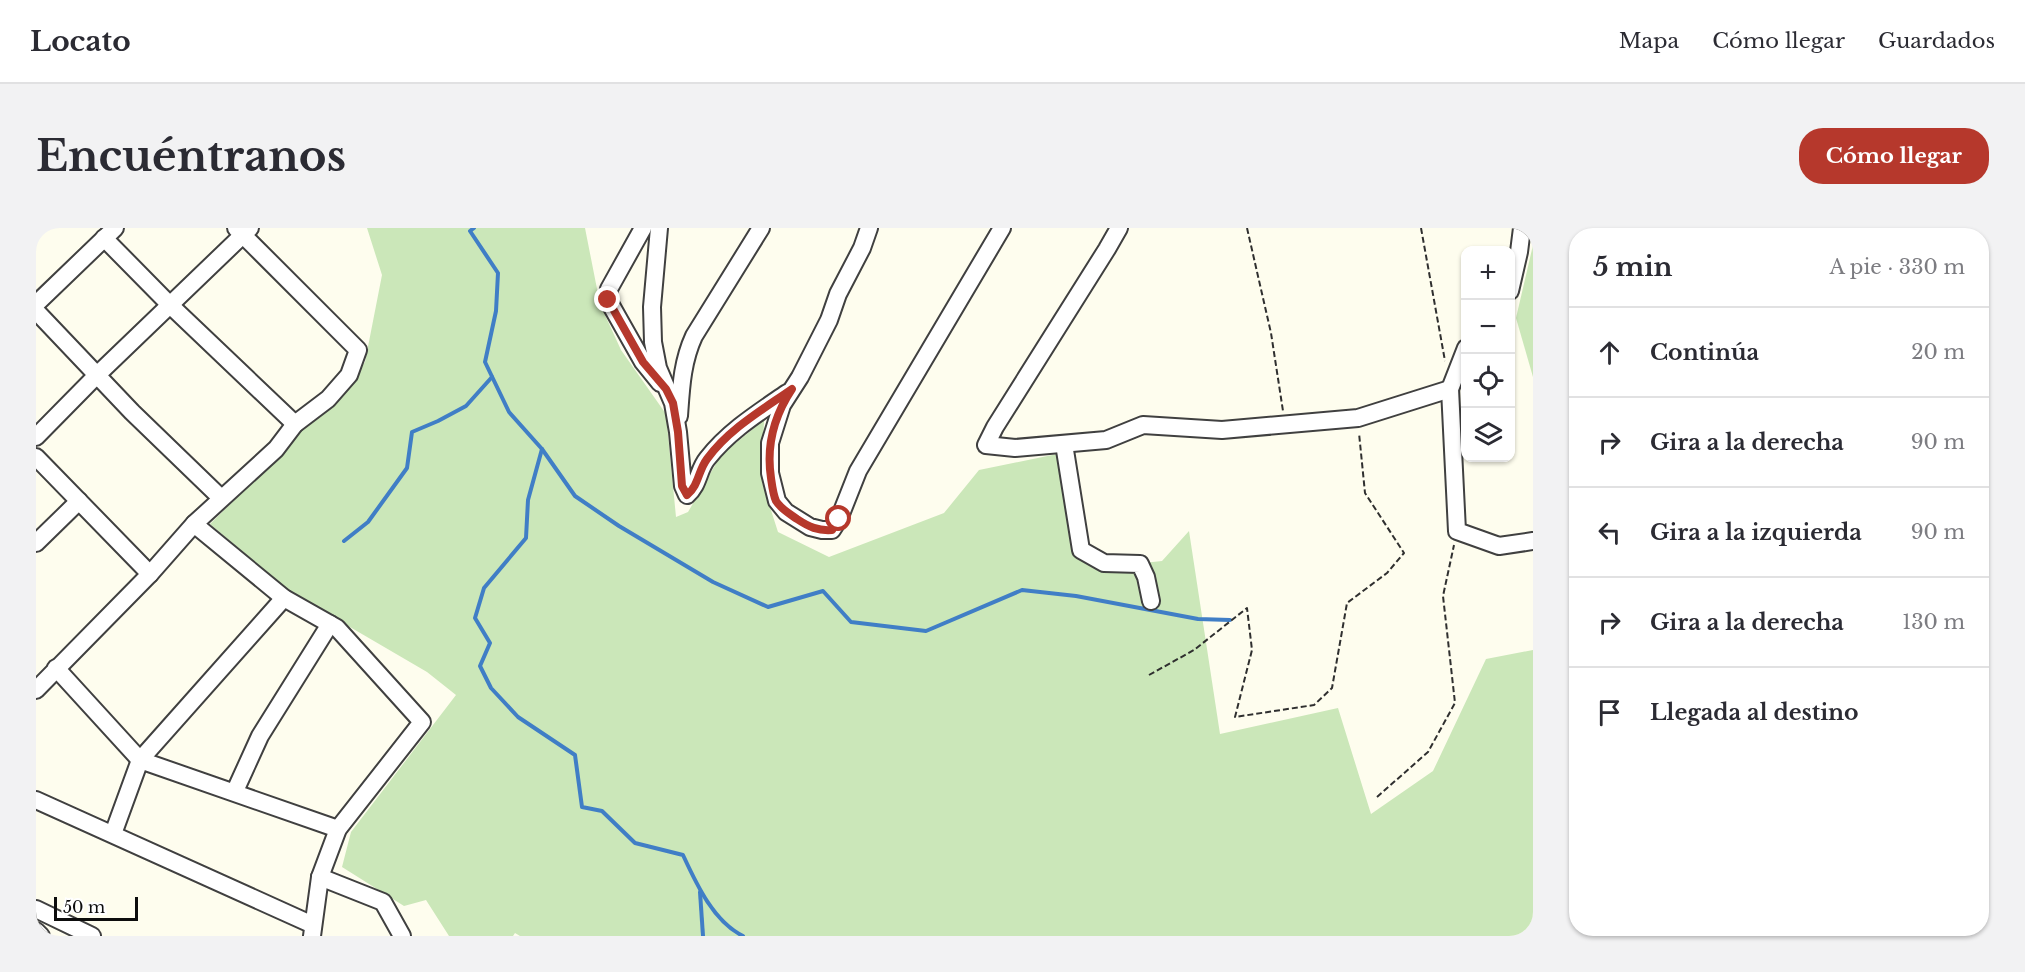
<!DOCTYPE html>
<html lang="es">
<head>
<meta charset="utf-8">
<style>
  body { margin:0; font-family:"Libre Baskerville",serif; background:#f2f2f3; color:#2b2b33 }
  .controls { position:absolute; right:18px; top:18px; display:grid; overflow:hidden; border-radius:12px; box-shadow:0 2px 4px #0004 }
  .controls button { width:54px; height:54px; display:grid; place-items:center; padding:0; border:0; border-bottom:2px solid #e1e1e2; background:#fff; color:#2b2b33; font:30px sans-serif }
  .scale { position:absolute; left:18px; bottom:15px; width:84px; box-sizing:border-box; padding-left:6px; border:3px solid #0d0d0d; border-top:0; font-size:16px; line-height:21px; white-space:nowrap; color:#0d0d0d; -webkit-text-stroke:4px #fff; paint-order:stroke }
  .stop { position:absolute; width:18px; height:18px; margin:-14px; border:4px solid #b6382c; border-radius:50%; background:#fff }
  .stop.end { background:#b6382c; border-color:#fff; box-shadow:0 2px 6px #0008 }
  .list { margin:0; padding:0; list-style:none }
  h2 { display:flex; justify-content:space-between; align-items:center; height:78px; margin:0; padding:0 24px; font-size:26px }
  h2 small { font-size:20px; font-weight:400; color:#7c7c81 }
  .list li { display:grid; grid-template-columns:39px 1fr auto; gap:18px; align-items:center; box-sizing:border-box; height:90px; padding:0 24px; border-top:2px solid #e1e1e2 }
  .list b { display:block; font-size:22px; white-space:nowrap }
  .list em { font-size:20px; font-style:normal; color:#7c7c81 }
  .icon { flex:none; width:33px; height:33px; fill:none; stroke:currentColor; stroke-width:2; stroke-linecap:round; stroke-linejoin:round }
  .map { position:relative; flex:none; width:1497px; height:708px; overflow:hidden; border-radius:24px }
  header { display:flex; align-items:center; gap:36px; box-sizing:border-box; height:84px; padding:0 30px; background:#fff; border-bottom:2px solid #e1e1e2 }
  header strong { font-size:28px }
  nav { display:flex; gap:33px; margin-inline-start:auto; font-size:21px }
  .intro { display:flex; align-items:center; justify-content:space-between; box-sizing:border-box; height:144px; padding:0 36px }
  h1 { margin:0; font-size:42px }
  .button { padding:15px 27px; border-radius:24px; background:#b6382c; color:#fff; font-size:21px; font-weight:700 }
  main { display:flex; gap:36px; padding:0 36px }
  aside { flex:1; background:#fff; border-radius:24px; box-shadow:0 2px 4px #0004 }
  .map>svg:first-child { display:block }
  .green { fill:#cbe7b9 }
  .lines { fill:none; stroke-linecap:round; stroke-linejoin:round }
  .stream { stroke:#407ec6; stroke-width:4 }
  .minor-casing { stroke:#404040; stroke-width:20 }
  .path { stroke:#2f2f2f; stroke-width:2; stroke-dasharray:6 3; stroke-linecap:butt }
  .minor { stroke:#fff; stroke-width:16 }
  .route { stroke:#b6382c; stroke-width:8 }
</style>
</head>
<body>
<header>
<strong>Locato</strong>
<nav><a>Mapa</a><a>Cómo llegar</a><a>Guardados</a></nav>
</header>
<div class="intro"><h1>Encuéntranos</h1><a class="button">Cómo llegar</a></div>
<main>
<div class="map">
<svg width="1497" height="708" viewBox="0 0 1497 708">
  <rect width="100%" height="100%" fill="#fefdee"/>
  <g class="green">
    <path d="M331,0H549L564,76L585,122L630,186L640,289L652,284L685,227L728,192L726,254L742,304L793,329L908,285L943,242L1026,225L1045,318L1079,338L1126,333L1153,303L1184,506L1302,480L1335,586L1397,543L1450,431L1497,422V708H484L479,705L477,708H413L390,672L368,678L306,639L315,604L420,467L391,444L254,364L174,296L241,230L272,195L311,161L329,134L346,47Z"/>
    <path d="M1497,17V149L1480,90Z"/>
  </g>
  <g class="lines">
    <g class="stream">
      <path d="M438,0L434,3L462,45L460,83L449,134L473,184L506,221L539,268L583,298L677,354L732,379L787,363L815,394L890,403L986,362L1040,368L1162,391L1194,392"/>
      <path d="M506,221L492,272L490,310L448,360L439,390L454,415L444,438L455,460L482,489L539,527L546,579L566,583L599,615L647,627C660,655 677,693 707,708"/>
      <path d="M308,313L332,294L371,240L376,204L402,193L430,178L456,149"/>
      <path d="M664,664L667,708"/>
    </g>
    <g class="minor-casing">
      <g id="minor">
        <path d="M607,0L573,61L572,72L607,134L624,155"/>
        <path d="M623,0L616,79L617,114L622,140L637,175L642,204L647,258L651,267C663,257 662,242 671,231C693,203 722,185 751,165"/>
        <path d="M833,0L826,20L802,66L793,92L764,149L746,177L734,215V245L741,273L750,284L774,299L786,302H796L803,291L822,243L966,0"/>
        <path d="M1083,0L1071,21L959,199L950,217L979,220L1070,212L1107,197L1186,202L1322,190L1414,161"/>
        <path d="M68,10L134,77L259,196"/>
        <path d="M1474,63L1483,24L1486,0"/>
        <path d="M0,76L79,0"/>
        <path d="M0,83L96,184L185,270"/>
        <path d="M1430,120L1414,161L1421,303L1463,318L1497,313"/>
        <path d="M643,188C645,160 646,134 658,108L725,0"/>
        <path d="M0,209L60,148L214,0"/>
        <path d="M1028,216L1045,322L1068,335L1104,336L1110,349L1115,373"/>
        <path d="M0,229L114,346"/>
        <path d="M158,296L248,370L301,400L386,494L302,601L284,649L276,708"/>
        <path d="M0,315L43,273"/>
        <path d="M20,440L104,532L302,601"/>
        <path d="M0,462L114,346L158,296L240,221L259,196L292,171L313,147L322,122L200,0"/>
        <path d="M199,563L224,508L294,396"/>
        <path d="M0,572L277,697"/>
        <path d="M77,606L104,532L248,370"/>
        <path d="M284,649L347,674L366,708"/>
        <path d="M0,681L56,708"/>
        <path d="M0,703L5,708"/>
      </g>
    </g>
    <g class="path">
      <path d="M1211,0L1235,105L1247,183"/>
      <path d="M1385,0L1409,133"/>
      <path d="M1113,447L1158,422L1211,380L1216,422L1199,489L1278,477L1296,460L1311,375L1351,345L1368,325L1329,265L1323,205"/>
      <path d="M1341,569L1392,524L1419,475L1407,368L1418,317"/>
    </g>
    <use href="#minor" class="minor"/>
  </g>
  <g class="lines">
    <path class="route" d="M572,72L607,134L630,161L637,175L642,204L646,258L651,267C663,257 662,243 671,231C693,201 726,182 756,161C738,188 730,217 735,250C736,257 737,266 740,273C745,281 754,286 761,291C773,299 782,303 796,302L803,291"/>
  </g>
</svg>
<div class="controls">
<button>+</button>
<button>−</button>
<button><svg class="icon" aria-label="locate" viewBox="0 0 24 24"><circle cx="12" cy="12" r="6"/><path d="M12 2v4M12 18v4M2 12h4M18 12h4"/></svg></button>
<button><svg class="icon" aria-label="layers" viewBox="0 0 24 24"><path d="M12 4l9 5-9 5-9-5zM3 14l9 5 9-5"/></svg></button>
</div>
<div class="scale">50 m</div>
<div class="stop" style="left:803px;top:291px"></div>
<div class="stop end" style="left:572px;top:72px"></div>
</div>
<aside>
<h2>5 min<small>A pie · 330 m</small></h2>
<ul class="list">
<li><svg class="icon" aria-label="ahead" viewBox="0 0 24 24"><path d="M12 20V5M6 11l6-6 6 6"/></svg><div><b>Continúa</b></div><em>20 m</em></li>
<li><svg class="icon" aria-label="right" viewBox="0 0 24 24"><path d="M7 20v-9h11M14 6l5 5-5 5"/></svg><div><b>Gira a la derecha</b></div><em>90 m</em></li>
<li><svg class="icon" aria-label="left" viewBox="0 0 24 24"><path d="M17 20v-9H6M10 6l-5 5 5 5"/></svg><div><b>Gira a la izquierda</b></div><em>90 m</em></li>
<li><svg class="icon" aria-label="right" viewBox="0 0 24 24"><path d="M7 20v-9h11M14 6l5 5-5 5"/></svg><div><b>Gira a la derecha</b></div><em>130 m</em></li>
<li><svg class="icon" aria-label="arrive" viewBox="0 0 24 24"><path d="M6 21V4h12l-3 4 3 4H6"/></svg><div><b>Llegada al destino</b></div></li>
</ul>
</aside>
</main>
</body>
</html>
